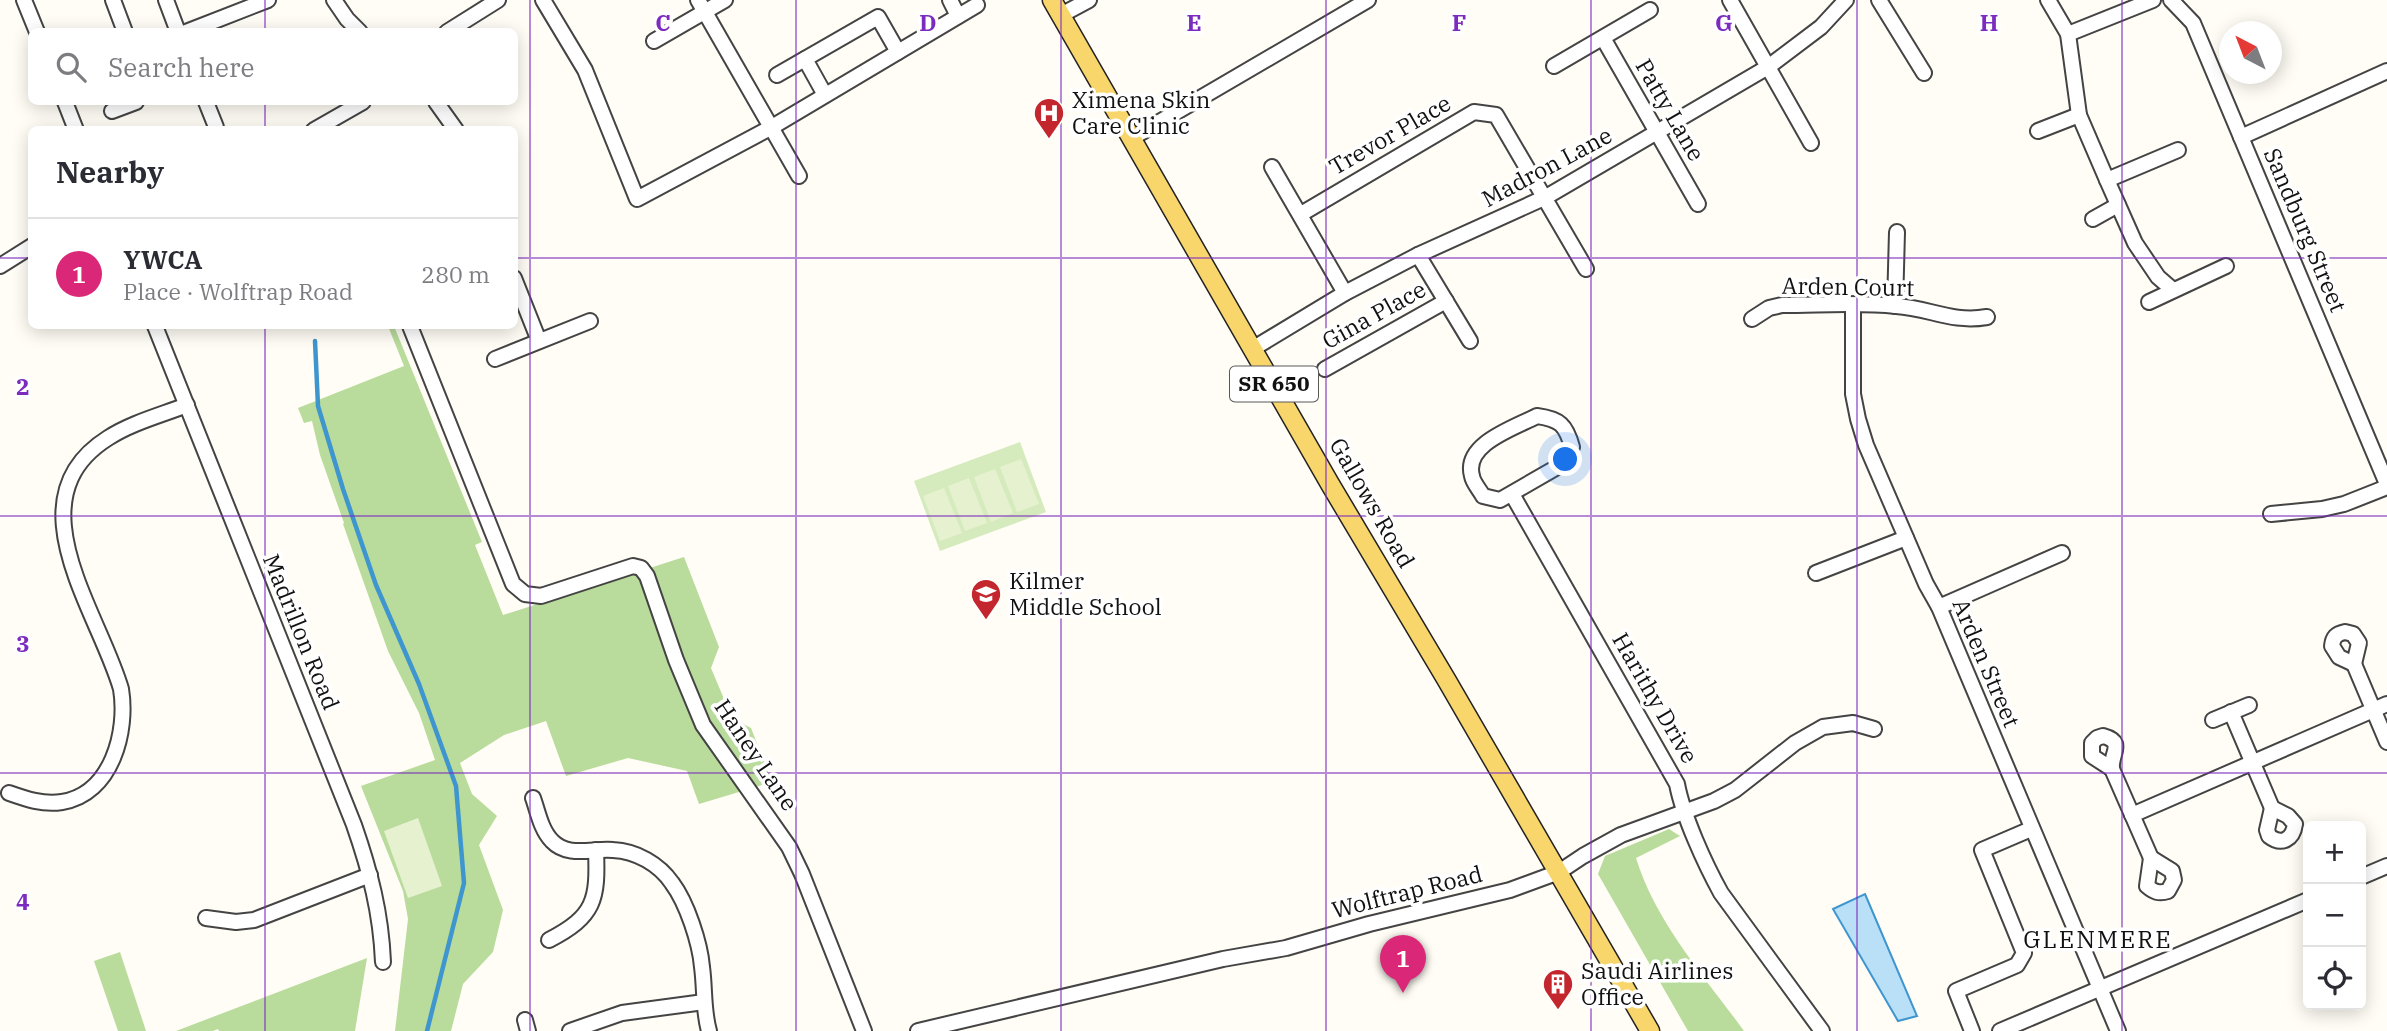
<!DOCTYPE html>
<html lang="en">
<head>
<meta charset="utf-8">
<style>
  body { margin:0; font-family:"IBM Plex Serif",serif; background:#f2f2f3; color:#2b2b33 }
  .controls { position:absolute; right:21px; bottom:21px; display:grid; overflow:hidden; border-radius:10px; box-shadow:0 4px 18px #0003 }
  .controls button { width:63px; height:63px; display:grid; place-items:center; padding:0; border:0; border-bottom:2px solid #e1e1e2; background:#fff; color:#2b2b33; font:35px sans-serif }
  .compass { position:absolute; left:2219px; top:21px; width:63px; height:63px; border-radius:50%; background:#fff; box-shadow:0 4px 18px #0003; rotate:318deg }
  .you { position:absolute; left:1566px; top:460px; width:24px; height:24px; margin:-18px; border:5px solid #fff; border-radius:50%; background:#1a73e8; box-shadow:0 0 0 10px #1a73e833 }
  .badge { display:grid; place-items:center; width:46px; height:46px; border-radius:50%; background:#db2777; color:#fff; font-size:23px; font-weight:700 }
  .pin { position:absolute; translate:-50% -58px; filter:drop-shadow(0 2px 4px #0008) }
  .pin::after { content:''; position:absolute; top:37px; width:24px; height:21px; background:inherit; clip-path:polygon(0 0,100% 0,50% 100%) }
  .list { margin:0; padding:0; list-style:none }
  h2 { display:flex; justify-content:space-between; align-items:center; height:91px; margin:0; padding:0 28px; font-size:30px }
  h2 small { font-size:23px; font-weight:400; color:#7c7c81 }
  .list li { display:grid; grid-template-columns:46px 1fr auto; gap:21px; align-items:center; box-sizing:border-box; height:112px; padding:0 28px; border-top:2px solid #e1e1e2 }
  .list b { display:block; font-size:26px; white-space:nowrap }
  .list p { margin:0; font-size:23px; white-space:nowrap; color:#7c7c81 }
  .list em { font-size:23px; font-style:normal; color:#7c7c81 }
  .icon { flex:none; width:38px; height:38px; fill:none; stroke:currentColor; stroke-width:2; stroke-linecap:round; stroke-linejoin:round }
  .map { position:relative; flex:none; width:2387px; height:1031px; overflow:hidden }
  .search { position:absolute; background:#fff; box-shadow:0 4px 18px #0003; left:28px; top:28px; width:490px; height:77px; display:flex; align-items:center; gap:18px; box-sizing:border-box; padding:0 24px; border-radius:10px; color:#7c7c81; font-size:26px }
  .panel { position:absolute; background:#fff; box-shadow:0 4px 18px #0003; left:28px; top:126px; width:490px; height:203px; border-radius:10px }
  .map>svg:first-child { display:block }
  .green { fill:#d5ebbd }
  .forest { fill:#b9dc9c }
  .pitch { fill:#e6f2cf }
  .water { fill:#b9e0f7; stroke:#3f96cf; stroke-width:2 }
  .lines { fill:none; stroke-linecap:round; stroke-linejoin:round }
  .stream { stroke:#3f96cf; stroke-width:4.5 }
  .minor-casing { stroke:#444; stroke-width:18 }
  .major-casing { stroke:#222; stroke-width:21 }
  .minor { stroke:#fff; stroke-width:14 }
  .major { stroke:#f9d66b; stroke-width:18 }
  .grid { fill:none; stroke:#7b2cbf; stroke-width:2; stroke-opacity:0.55 }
  .labels { text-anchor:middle; stroke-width:7; stroke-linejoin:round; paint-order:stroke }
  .shield { fill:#fff; stroke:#585858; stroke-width:2 }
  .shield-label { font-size:21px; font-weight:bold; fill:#111 }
  .poi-label { font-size:23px; fill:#111; stroke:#fff; text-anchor:start }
  .street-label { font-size:23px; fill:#111; stroke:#fff }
  .neighbourhood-label { font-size:24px; letter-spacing:2px; fill:#111; stroke:#fff }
  .grid-label { font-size:23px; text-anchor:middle; font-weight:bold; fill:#7b2cbf; stroke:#fff; stroke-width:7; stroke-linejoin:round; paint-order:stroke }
</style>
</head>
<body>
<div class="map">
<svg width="2387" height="1031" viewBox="0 0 2387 1031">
  <rect width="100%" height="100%" fill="#fffdf5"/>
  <path class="green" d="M1020,442L1046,512L940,551L914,481Z"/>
  <g class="forest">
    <path d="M388,326H394L482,542L475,545L503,615L684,557L719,647L711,668L732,718L751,728L772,782L699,804L687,771L628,758L566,776L546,721L504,735L460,763L472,794L497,816L479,845L503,910L493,952L463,984L451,1031H395L408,919L403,891L361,786L435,760L419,713L388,651L343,524L344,523L320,455L312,421L304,423L298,408L404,366Z"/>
    <path d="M1669,829L1680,836L1636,858C1656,923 1705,977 1744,1031H1688L1598,874L1605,856Z"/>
    <path d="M120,952L146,1031H118L94,961Z"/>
    <path d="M367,958L355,1031H219L218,1029L213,1031H176Z"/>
  </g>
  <g class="pitch">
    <path d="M1021,459L1039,504L1017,512L1000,467Z"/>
    <path d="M995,469L1013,513L991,522L974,477Z"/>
    <path d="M969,478L987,523L965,531L948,486Z"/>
    <path d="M944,488L962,533L940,541L923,496Z"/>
    <path d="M418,818L442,886L408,898L384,831Z"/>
  </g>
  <path class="water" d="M1865,894L1917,1016L1898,1021L1833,909Z"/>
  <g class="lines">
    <path class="stream" d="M315,341L318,406L343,489L376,585L419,684L456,786L464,883L427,1031"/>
    <g class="minor-casing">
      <g id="minor">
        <path d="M24,0L37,32"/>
        <path d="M113,0L125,32"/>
        <path d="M166,0L178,32"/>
        <path d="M334,0L347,19L360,32"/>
        <path d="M543,0L585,70L637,199L772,127L977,5"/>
        <path d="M698,0L799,176"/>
        <path d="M950,0L958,16"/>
        <path d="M1730,0L1811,143"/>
        <path d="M1879,0L1924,73"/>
        <path d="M2048,0L2068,34L2079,115L2107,180L2135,243L2158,277L2173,290"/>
        <path d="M2171,0L2193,23L2387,484"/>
        <path d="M1061,15L1089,0"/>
        <path d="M186,32L268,0"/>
        <path d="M447,32L498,0"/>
        <path d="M2068,34L2153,0"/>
        <path d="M1603,38L1698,204"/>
        <path d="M654,41L725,0"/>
        <path d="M805,59L825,95"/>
        <path d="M1554,66L1650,10"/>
        <path d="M777,75L878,17L898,52"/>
        <path d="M65,102L76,130"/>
        <path d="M206,102L216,127"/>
        <path d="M436,102L456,130"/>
        <path d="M112,111L136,102"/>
        <path d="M314,130L363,102"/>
        <path d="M2038,131L2079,115"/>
        <path d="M2241,137L2387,71"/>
        <path d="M1132,138L1368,0"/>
        <path d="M1272,167L1345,293"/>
        <path d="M2107,180L2178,150"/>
        <path d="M1301,214L1474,112L1496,115L1586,269"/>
        <path d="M2093,219L2118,205"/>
        <path d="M1418,255L1470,341"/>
        <path d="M0,266L32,246"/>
        <path d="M514,278L539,341"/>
        <path d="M2149,302L2226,266"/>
        <path d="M1853,305V394L1858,419L1866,445L1926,584L1939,607L2118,1031"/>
        <path d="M1895,306L1897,232"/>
        <path d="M1752,319L1769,308L1782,305C1820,305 1859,302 1896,306C1930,308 1951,323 1987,317"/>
        <path d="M155,326L354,825C370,871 381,913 383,962"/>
        <path d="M410,326L513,584L525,594L541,596L633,566L641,568L647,576L676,660L703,725L789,847L802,874L864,1031"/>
        <path d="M1254,348L1345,293L1418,255L1546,197L1768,67L1821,27L1846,0"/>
        <path d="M495,359L590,321"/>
        <path d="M1325,369L1446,301"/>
        <path d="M1537,416C1560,419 1566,425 1572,447L1566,462L1500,500L1483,496C1480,490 1473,483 1472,476C1463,444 1514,428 1537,416Z"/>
        <path d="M1512,494L1677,784C1683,816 1705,864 1721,893L1822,1031"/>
        <path d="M2271,514L2322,509L2344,504L2387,487"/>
        <path d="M1816,573L1906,538"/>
        <path d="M1939,607L2062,553"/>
        <path d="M2345,632L2353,634L2359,643L2354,664L2339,657L2332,646C2333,637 2336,634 2345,632Z"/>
        <path d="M2354,664L2387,742"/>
        <path d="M2231,712L2272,808"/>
        <path d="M2213,720L2249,705"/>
        <path d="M2103,736C2126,742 2110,754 2112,769L2092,756V743L2097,738Z"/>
        <path d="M2112,769L2151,858"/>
        <path d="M9,793C26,799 43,805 62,802C112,794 128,731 121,689C99,612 11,499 108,438C131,423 161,415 187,405"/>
        <path d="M533,798C538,812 541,830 552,841C568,858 593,848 613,850C636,851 659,864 672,883C687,903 700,943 702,967C705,989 703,1010 709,1031"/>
        <path d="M2272,808L2288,816L2295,824C2293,839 2282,846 2269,836L2267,830Z"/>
        <path d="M2132,815L2387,704"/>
        <path d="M2151,858L2172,871L2174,880L2168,891C2159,894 2154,892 2147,886Z"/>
        <path d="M2361,877L2387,866"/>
        <path d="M206,918L236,922L254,920L370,875"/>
        <path d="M549,940C595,916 598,900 596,850"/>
        <path d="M525,1020L528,1031"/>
        <path d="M570,1031L622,1013L704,1002"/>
        <path d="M918,1031L1223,959L1286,948L1369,924L1510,890L1559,872L1583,856L1621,835L1714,801L1735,790L1795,743L1823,727L1853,723L1874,729"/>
        <path d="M1972,1031L1956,991L2017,965L2024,953L1982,850L2031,829"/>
        <path d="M2000,1031L2308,900"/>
      </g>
    </g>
    <g class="major-casing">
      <path id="major" d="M1052,0L1330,484L1446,679L1650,1031"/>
    </g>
    <use href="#minor" class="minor"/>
    <use href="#major" class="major"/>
  </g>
  <path class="grid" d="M265,0V32M530,0V1031M796,0V1031M1061,0V1031M1326,0V1031M1591,0V1031M1857,0V1031M2122,0V1031M265,102V130M0,258H32M514,258H2387M265,326V1031M0,516H2387M0,773H2387"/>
  <defs>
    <g id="hospital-pin" transform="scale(1.575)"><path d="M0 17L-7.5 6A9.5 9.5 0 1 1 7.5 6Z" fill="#c4262e" stroke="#fff"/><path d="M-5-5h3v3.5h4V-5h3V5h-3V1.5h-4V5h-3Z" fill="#fff"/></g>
    <g id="school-pin" transform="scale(1.575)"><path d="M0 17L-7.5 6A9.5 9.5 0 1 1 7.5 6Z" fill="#c4262e" stroke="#fff"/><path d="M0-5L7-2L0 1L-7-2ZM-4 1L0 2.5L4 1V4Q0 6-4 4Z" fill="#fff"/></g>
    <g id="building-pin" transform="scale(1.575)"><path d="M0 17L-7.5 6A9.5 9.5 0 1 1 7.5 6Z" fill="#c4262e" stroke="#fff"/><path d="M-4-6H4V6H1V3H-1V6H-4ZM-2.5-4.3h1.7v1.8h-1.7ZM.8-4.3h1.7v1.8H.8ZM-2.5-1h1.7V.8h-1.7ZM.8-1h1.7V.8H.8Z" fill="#fff"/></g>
  </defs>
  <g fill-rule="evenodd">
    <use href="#hospital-pin" x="1049" y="113"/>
    <use href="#school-pin" x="986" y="594"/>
    <use href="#building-pin" x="1558" y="984"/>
  </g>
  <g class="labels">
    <rect class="shield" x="1230" y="366.5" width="88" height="35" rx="5"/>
    <g class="shield-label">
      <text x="1274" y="391">SR 650</text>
    </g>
    <g class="poi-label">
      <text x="1072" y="108">Ximena Skin<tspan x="1072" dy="26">Care Clinic</tspan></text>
      <text x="1009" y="589">Kilmer<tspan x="1009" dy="26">Middle School</tspan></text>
      <text x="1581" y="979">Saudi Airlines<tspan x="1581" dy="26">Office</tspan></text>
    </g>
    <g class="street-label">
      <text transform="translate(1670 110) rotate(60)" y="8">Patty Lane</text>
      <text transform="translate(1390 135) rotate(-30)" y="8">Trevor Place</text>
      <text transform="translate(1547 167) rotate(-28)" y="8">Madron Lane</text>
      <text transform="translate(2305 230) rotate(67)" y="8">Sandburg Street</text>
      <text transform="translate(1848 287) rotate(1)" y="8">Arden Court</text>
      <text transform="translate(1374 315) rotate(-29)" y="8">Gina Place</text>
      <text transform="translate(1372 503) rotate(60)" y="8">Gallows Road</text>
      <text transform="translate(301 632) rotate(68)" y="8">Madrillon Road</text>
      <text transform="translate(1986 663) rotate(67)" y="8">Arden Street</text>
      <text transform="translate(1655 698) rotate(60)" y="8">Harithy Drive</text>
      <text transform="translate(756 755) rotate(56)" y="8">Haney Lane</text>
      <text transform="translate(1407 892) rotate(-14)" y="8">Wolftrap Road</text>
    </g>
    <g class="neighbourhood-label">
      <text x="2098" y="948">GLENMERE</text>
    </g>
  </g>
  <g class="grid-label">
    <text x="663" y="31">C</text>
    <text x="928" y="31">D</text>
    <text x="1194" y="31">E</text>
    <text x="1459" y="31">F</text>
    <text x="1724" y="31">G</text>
    <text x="1989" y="31">H</text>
    <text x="23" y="395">2</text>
    <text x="23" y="652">3</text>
    <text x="23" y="910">4</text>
  </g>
</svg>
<div class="controls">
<button>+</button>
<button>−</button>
<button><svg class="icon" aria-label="locate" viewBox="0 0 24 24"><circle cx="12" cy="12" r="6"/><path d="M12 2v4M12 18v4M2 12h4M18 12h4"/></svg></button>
</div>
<svg class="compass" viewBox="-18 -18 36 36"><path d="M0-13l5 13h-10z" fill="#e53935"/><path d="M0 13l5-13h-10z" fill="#7c7c81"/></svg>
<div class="you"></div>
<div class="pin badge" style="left:1403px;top:993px">1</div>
<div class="search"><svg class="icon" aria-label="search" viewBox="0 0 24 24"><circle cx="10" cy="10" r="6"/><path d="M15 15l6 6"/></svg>Search here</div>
<section class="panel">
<h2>Nearby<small></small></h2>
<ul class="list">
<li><span class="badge">1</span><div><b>YWCA</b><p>Place · Wolftrap Road</p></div><em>280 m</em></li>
</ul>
</section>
</div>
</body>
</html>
